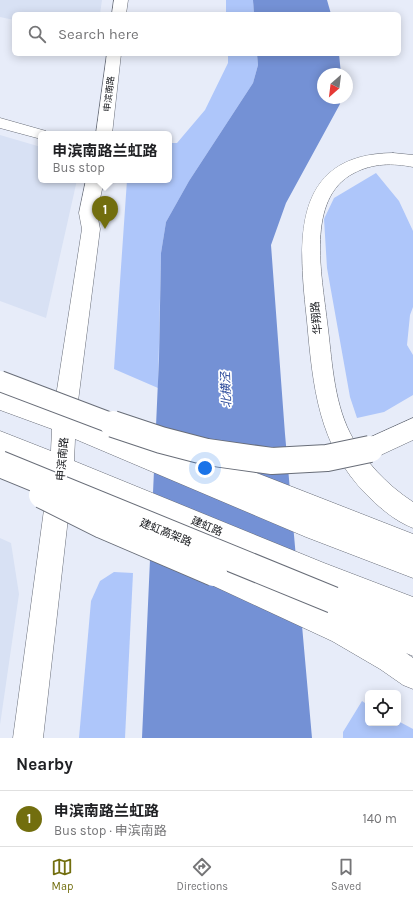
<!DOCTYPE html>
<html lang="en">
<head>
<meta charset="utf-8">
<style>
  body { margin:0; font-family:Karla,"Noto Sans SC",sans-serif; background:#f2f2f2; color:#202124 }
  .controls { position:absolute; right:12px; bottom:12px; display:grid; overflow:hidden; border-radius:6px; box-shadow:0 2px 10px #0003 }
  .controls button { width:36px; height:36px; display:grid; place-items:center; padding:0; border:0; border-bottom:1px solid #e0e0e0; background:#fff; color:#202124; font:20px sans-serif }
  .compass { position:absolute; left:317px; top:68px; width:36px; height:36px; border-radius:50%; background:#fff; box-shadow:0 2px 10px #0003; rotate:208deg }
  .you { position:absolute; left:205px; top:468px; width:14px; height:14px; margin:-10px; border:3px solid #fff; border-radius:50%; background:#1a73e8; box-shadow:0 0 0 6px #1a73e833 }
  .badge { display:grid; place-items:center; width:26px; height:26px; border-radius:50%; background:#726e0e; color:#fff; font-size:13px; font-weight:700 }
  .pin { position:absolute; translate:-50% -33px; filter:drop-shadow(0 1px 2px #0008) }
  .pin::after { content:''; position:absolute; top:21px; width:14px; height:12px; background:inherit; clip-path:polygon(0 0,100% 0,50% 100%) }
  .popup { position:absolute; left:38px; top:131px; width:134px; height:52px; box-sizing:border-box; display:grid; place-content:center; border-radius:6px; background:#fff; filter:drop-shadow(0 1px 3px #0005); font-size:13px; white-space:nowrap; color:#757577 }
  .popup b { font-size:15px; color:#202124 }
  .popup::after { content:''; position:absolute; left:50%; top:100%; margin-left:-8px; border:8px solid transparent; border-top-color:#fff }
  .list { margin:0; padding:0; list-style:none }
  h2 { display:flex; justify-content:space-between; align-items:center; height:52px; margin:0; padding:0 16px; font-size:17px }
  h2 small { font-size:13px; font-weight:400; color:#757577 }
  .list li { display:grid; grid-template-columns:26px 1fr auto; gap:12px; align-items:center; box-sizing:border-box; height:56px; padding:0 16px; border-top:1px solid #e0e0e0 }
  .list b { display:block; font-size:15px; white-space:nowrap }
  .list p { margin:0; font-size:13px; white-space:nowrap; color:#757577 }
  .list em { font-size:13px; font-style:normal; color:#757577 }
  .icon { flex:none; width:22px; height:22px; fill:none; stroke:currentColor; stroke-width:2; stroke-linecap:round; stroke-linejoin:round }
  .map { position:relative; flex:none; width:413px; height:738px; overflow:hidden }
  .search { position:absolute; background:#fff; box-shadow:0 2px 10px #0003; left:12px; right:12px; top:12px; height:44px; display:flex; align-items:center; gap:10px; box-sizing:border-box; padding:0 14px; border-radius:6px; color:#757577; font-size:15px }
  .sheet { height:108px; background:#fff }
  nav { display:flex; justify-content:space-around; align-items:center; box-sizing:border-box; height:56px; border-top:1px solid #e0e0e0; background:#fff; font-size:11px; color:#757577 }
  nav a { display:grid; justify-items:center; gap:2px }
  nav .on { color:#726e0e }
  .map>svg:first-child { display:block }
  .built { fill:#d8e1f4 }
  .green { fill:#aec6fa }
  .water { fill:#7491d5 }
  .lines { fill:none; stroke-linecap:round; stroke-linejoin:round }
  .tertiary-casing { stroke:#686d78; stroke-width:1 }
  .secondary-casing { stroke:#686d78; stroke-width:1 }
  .primary-casing { stroke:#686d78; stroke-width:1 }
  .trunk-casing { stroke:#686d78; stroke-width:1 }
  .tertiary { fill:#fff; fill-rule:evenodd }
  .secondary { fill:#fff; fill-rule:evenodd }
  .primary { fill:#fff; fill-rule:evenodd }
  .trunk { fill:#fff; fill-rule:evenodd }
  .trunk-bridge-far1-casing { stroke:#686d78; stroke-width:22; stroke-linecap:butt }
  .trunk-bridge-casing { stroke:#686d78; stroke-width:28; stroke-linecap:butt }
  .trunk-bridge-far1 { stroke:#fff; stroke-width:20 }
  .trunk-bridge { stroke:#fff; stroke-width:26 }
  .labels { text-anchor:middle; stroke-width:3.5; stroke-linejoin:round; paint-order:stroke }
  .far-street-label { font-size:9px; fill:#14161a; stroke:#fff }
  .street-label { font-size:11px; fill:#14161a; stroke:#fff }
  .water-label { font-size:12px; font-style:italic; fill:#2d4b9b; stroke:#fff }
</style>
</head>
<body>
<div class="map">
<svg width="413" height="738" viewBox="0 0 413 738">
  <rect width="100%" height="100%" fill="#e7ecf9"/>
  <g class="built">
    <path d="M0,0H102L100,14H14V20L0,17Z"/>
    <path d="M0,135L41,147V180H77L46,318L0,301Z"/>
    <path d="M0,538L11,543L19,594L0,725Z"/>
  </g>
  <g class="green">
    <path d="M226,0H253L254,14H226Z"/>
    <path d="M228,54H257L258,65L253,83L189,181L166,222L161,253L158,388L114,369L127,180H169V143H177L205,110L228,63Z"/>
    <path d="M376,173L399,201L413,231V307L410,315L407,345L413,355V395L384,412L357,418L350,397L327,268L324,219L334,198Z"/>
    <path d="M114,572L133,573L125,738H79L91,601L100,581Z"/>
    <path d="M362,701L368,705V723H398V721L413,729V738H343V732Z"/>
  </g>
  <g class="water">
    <path d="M253,0H327L331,14H254Z"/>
    <path d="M257,54H339L341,74H323V98H341L340,104L286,203L271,245L285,434L312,738H142L159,359L161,253L166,222L189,181L253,83L258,65Z"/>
  </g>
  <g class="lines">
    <g class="tertiary-casing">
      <path id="tertiary" d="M0,118L46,131L49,134H41V139L0,128Z"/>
    </g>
    <g class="secondary-casing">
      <g id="secondary">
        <path d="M114,0H128L126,14H112Z"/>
        <path d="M107,54H121L112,134H96Z"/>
        <path d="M86,180H104L97,213L100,229L76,417L316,516L413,552V578L306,537L75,439L74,461L324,563L413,597V625L315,585L72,483L43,738H13L49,473L0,453V431L51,451L52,429L0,410V390L54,409L82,229L79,213Z"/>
      </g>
    </g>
    <g class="primary-casing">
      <path id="primary" d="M393,153L413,155V167C393,163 373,163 354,173C305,198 322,276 327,321C332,358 333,399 350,433C364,461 387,485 413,502V528C395,521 380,508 367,495C318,446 313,386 307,321C299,246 288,154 393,153Z"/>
    </g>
    <g class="trunk-casing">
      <g id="trunk">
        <path d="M413,418V440L370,460L362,457L358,449L362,441Z"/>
        <path d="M180,443L413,534V560L172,462L168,454L172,446Z"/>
        <path d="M214,560L323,608L319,600L323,590L333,586L363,601L372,597L413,607V656L406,653L413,658V689L403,685L380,669L332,641L205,582L201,573L205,564Z"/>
      </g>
    </g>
    <use href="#tertiary" class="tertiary"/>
    <use href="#secondary" class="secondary"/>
    <use href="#primary" class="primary"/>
    <use href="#trunk" class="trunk"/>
    <g class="trunk-bridge-far1-casing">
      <path id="trunk-bridge-far1" d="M0,381L116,425"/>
    </g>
    <g class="trunk-bridge-casing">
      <g id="trunk-bridge">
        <path d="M113,424L161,440L207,452L272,461L327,458L370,449"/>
        <path d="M0,464L333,600"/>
        <path d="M42,495L102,525L214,573"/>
      </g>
    </g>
    <use href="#trunk-bridge-far1" class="trunk-bridge-far1"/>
    <use href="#trunk-bridge" class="trunk-bridge"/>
  </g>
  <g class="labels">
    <g class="far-street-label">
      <text transform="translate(109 94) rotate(-83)" y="3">申滨南路</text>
    </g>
    <g class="street-label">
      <text transform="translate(316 318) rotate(-96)" y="4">华翔路</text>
      <text transform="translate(62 459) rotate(-85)" y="4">申滨南路</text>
      <text transform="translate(207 526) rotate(23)" y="4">建虹路</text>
      <text transform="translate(166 532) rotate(22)" y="4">建虹高架路</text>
    </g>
    <g class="water-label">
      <text transform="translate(226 390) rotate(-92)" y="4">北横泾</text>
    </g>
  </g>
</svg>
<div class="controls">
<button><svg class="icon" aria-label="locate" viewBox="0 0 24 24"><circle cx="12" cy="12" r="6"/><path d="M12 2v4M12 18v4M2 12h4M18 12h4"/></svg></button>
</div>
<svg class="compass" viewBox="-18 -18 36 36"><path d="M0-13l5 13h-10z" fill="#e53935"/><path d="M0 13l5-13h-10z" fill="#757577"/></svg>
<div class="you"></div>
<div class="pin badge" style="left:105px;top:229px">1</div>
<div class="popup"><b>申滨南路兰虹路</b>Bus stop</div>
<div class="search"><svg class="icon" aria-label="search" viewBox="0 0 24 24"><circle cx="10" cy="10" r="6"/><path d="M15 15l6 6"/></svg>Search here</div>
</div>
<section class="sheet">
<h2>Nearby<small></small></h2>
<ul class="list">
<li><span class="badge">1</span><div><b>申滨南路兰虹路</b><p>Bus stop · 申滨南路</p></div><em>140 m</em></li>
</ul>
</section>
<nav>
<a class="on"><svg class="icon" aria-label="map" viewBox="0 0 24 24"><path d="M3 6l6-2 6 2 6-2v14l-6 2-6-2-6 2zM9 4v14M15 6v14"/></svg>Map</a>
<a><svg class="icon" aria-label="directions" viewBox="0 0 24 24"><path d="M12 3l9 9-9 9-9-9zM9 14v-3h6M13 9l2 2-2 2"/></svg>Directions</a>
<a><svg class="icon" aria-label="saved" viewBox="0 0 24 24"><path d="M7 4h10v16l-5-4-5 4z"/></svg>Saved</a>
</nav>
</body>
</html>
